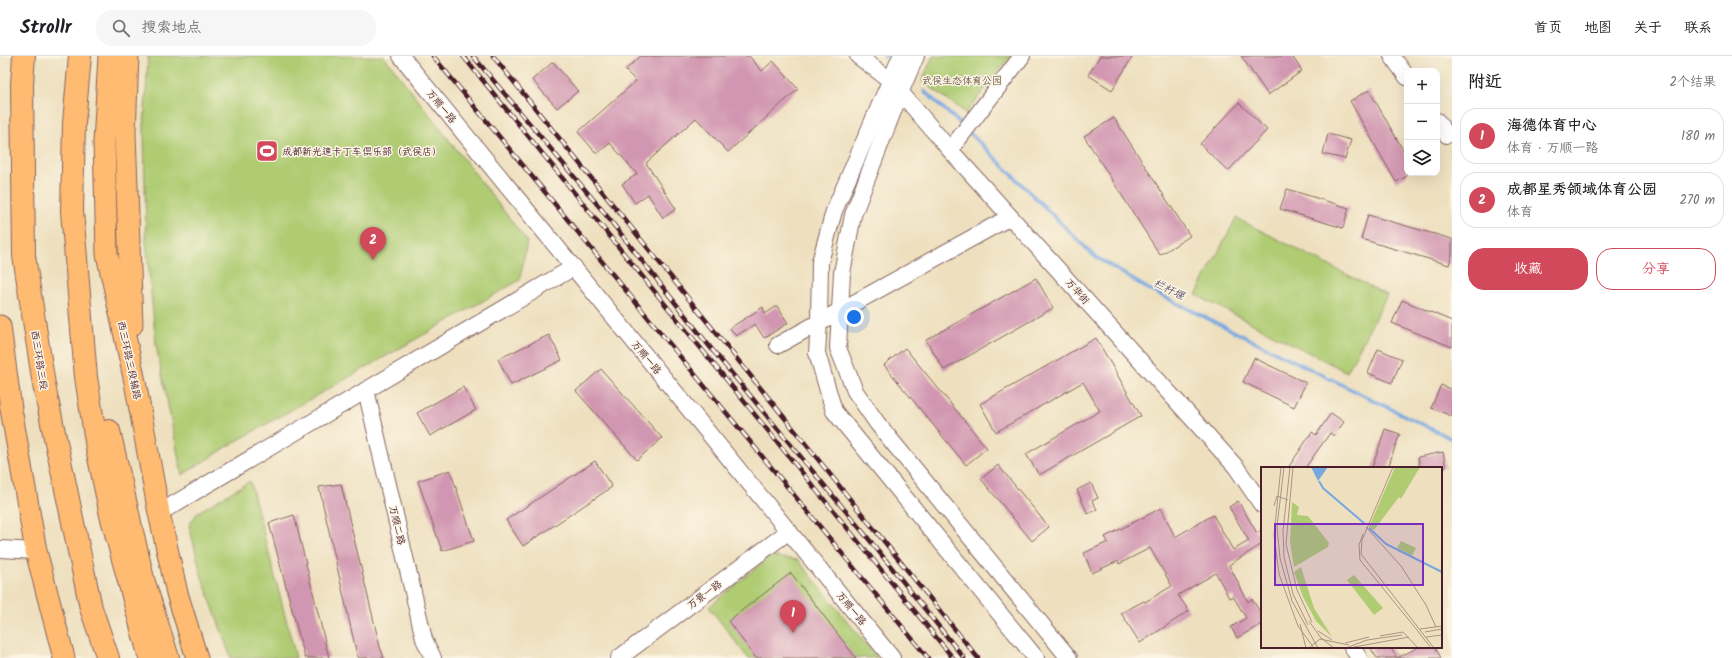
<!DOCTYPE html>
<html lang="zh">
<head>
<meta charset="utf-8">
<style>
  body { margin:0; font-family:Kalam,"LXGW WenKai TC",sans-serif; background:#f6f6f6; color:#202124 }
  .controls { position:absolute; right:12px; top:12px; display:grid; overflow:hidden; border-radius:8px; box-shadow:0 4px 16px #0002 }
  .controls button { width:36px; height:36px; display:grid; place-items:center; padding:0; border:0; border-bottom:1px solid #e0e0e0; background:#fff; color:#202124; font:20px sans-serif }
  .you { position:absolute; left:854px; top:261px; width:14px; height:14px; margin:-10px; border:3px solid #fff; border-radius:50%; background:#1a73e8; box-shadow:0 0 0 6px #1a73e833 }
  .badge { display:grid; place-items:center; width:26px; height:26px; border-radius:50%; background:#d1495b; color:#fff; font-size:13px; font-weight:700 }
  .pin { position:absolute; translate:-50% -33px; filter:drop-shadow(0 1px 2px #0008) }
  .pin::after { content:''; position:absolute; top:21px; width:14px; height:12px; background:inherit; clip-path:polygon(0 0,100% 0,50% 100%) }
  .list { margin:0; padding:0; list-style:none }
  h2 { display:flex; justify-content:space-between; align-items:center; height:52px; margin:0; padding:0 16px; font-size:17px }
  h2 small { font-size:13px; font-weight:400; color:#757577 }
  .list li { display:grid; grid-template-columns:26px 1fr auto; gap:12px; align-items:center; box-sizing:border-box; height:56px; margin:0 8px 8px; padding:0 8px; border:1px solid #e0e0e0; border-radius:16px }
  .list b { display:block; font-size:15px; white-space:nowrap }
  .list p { margin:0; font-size:13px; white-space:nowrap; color:#757577 }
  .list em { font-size:13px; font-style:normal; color:#757577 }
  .actions { display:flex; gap:8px; padding:12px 16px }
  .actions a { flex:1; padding:9px 0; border:1px solid #d1495b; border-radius:16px; text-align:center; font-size:14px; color:#d1495b }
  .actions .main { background:#d1495b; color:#fff }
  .icon { flex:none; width:22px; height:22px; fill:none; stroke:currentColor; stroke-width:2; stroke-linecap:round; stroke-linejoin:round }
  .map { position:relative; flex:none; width:1452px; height:602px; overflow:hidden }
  header { display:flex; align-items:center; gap:24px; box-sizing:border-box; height:56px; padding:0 20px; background:#fff; border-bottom:1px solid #e0e0e0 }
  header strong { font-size:19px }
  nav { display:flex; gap:22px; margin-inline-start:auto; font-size:14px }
  .search { width:280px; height:36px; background:#f6f6f6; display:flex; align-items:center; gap:10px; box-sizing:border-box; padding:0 14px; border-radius:16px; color:#757577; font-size:15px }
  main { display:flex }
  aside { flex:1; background:#fff }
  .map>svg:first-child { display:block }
  .green { fill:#afcc73; stroke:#7c764f }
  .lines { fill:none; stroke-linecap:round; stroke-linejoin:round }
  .stream { stroke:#77a7e1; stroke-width:3.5 }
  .building { fill:#d196b1 }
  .minor-casing { stroke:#83635f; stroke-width:18 }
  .major-casing { stroke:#83635f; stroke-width:23 }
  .highway-casing { stroke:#83635f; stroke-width:24 }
  .minor { stroke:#fff; stroke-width:16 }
  .major { stroke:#ffbb71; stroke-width:21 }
  .highway { stroke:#ffbb71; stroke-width:22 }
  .rail-casing { stroke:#4a1f2b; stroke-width:4.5 }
  .rail { stroke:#fcf5e5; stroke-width:3; stroke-dasharray:9; stroke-linecap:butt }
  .labels { text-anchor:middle; stroke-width:3; stroke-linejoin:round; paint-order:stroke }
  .park-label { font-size:10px; fill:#685341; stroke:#fcf5e5 }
  .street-label { font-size:10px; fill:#4a1f2b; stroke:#fcf5e5 }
  .poi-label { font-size:10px; fill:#4a1f2b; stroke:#fcf5e5; text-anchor:start }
  .water-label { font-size:11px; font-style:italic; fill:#5a4f6b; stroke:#fcf5e5 }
  .inset-river { fill:none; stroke:#77a7e1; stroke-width:2 }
  .inset-road { fill:none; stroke:#ac9384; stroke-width:1 }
  .view { fill:#7b2cbf; fill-opacity:0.15; stroke:#7b2cbf; stroke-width:2 }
  .inset-edge { fill:none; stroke:#4a1f2b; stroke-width:2 }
</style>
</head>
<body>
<header>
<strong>Strollr</strong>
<div class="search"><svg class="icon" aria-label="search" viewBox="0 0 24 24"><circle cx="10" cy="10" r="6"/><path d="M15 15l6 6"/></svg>搜索地点</div>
<nav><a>首页</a><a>地图</a><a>关于</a><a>联系</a></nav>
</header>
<main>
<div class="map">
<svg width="1452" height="602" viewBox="0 0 1452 602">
  <rect width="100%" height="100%" fill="#fcf5e5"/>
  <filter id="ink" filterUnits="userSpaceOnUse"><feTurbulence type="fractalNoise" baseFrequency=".025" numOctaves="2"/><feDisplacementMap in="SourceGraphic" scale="8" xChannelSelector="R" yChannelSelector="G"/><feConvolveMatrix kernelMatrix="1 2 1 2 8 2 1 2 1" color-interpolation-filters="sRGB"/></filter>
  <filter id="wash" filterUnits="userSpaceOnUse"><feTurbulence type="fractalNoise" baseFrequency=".012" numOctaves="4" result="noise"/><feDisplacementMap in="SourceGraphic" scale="16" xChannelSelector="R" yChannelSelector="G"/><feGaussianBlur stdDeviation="0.9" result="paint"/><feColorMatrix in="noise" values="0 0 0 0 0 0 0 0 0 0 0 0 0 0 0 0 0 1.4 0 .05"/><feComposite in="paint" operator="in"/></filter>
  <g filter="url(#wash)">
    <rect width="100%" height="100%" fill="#eee0bf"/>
    <g class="green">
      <path d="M148,0H384L527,185L520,224L235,386L182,419L156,289L146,184L144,73Z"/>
      <path d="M933,0H1011L966,57L922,25Z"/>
      <path d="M1236,162L1387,239L1347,316L1196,239Z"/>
      <path d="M250,425L296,602H231L201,518L189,469L198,456Z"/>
      <path d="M770,500L798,504L877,602H748L709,551Z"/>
    </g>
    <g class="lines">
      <g class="stream">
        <path d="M884,0L886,1"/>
        <path d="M924,35L963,70"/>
        <path d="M969,76L1093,199L1148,233L1452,383"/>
      </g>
    </g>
    <g id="blocks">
      <g class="building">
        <path d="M641,0H749L762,15L773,5L798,33L728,96L696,62L646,107L676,153L663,162L648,138L635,147L622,128L637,118L610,87L597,98L578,76L636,25L625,14Z"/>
        <path d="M1100,0H1133L1112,34L1088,19Z"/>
        <path d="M1241,0H1292L1302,15L1268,39Z"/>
        <path d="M553,6L578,35L557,52L532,24Z"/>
        <path d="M1369,34L1407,101V120L1396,126L1350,45Z"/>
        <path d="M1239,47L1267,74L1228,115L1200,88Z"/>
        <path d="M1114,62L1190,180L1160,199L1084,80Z"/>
        <path d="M1328,78L1351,84L1345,103L1323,98Z"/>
        <path d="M1287,133L1349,152L1343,172L1280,153Z"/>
        <path d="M1368,159L1452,183V198L1449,209L1361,183Z"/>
        <path d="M1036,222L1053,252L944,314L926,284Z"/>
        <path d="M1402,244L1452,265V291L1392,267Z"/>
        <path d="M777,250L788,267L764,282L755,268L736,280L730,272L763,251L765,258Z"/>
        <path d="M549,279L562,304L511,329L498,303Z"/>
        <path d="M1096,282L1141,360L1039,419L1026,398L1100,355L1083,326L996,376L980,348Z"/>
        <path d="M905,292L987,392L966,409L884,309Z"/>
        <path d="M1378,293L1402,303L1392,327L1368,317Z"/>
        <path d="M1254,302L1306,327L1294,351L1243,326Z"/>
        <path d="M601,313L662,382L637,404L576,335Z"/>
        <path d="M1441,329L1452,334V360L1431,352Z"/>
        <path d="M463,331L476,354L430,380L417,357Z"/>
        <path d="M1331,357L1344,366L1334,380L1330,377L1305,412H1288L1312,376L1316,379Z"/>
        <path d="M1385,373L1400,378L1394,394L1388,412H1372Z"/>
        <path d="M1443,396L1446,412H1420L1418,401Z"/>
        <path d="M595,405L612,431L523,490L506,464Z"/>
        <path d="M998,409L1049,471L1032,485L981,423Z"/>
        <path d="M450,414L474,485L442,495L418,425Z"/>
        <path d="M1091,427L1098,442L1092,445L1097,453L1088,458L1077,434Z"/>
        <path d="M341,428L380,591L384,602H359L357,599L319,431Z"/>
        <path d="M1238,445L1257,477L1262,474V488L1229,509L1248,546L1252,543L1262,559V568L1237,582L1231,571L1246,562L1233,540L1229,542L1216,517L1178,539L1189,555L1140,587L1121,557L1144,545L1145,546L1172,530L1150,492L1119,508L1118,505L1092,517L1084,497L1108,486L1105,481L1161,452L1175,481L1213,459L1233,494L1249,485L1229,451Z"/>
        <path d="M294,459L329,602H305L269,467Z"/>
        <path d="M791,517L856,602H756L728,565Z"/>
        <path d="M1370,591H1390L1397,602H1377Z"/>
        <path d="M1419,591H1435L1441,602H1397Z"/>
      </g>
    </g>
  </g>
  <g filter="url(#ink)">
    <use href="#blocks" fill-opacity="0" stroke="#83635f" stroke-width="1"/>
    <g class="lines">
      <g class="minor-casing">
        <g id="minor">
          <path d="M401,0L892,602"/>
          <path d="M858,0L890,24L950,94L1236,411L1262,449"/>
          <path d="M901,0L834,155L820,206L819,266L817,297L834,355L1036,602"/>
          <path d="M916,0L900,37L853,159L842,217L838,292L855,335L877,367L1069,602"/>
          <path d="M1392,0L1407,21"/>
          <path d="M1437,65L1447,79"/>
          <path d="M950,94L1022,0"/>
          <path d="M778,289L1010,161"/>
          <path d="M366,334L424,583L433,602"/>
          <path d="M159,457L574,211"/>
          <path d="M0,493L36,495"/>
          <path d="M1352,591L1359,602"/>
          <path d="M619,602L789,475"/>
        </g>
      </g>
      <g class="major-casing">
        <g id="major">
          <path d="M109,0L104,87L107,198L135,326L159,457L177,537L197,602"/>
          <path d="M128,0L125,77L132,269"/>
          <path d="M0,270L11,353L36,495L64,602"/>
        </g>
      </g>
      <g class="highway-casing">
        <g id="highway">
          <path d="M24,0L22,28L24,200L44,329L91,552L108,602"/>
          <path d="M80,0L74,67L72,155L86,321L97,392L111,459L150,602"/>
          <path d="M109,375L143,523L168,602"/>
        </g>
      </g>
      <use href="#minor" class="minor"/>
      <use href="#major" class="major"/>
      <use href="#highway" class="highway"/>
      <g class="rail-casing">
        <g id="rail">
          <path d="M433,0L928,602"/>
          <path d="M463,0L953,602"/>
          <path d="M473,0L602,154L710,291L872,487L964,602"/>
          <path d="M493,0L978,602"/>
        </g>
      </g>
      <use href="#rail" class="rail"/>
    </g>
  </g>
  <defs>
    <g id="stadium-square" transform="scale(1.15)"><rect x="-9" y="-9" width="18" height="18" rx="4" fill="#d1495b" stroke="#fcf5e5"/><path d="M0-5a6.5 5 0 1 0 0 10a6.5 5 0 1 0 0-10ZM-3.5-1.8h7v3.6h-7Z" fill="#fff"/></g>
  </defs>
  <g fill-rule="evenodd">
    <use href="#stadium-square" x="267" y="95"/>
  </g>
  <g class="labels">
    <g class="park-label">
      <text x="962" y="28">武侯生态体育公园</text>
    </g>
    <g class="street-label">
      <text transform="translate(442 50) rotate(51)" y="4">万顺一路</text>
      <text transform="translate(1078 235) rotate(48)" y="4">万华街</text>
      <text transform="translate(647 301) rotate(51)" y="4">万顺一路</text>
      <text transform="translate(40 304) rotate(81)" y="4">西三环路三段</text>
      <text transform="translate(130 304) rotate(78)" y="4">西三环路三段辅路</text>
      <text transform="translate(398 469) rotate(77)" y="4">万顺二路</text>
      <text transform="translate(704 538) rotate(-37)" y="4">万景一路</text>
      <text transform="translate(852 552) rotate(51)" y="4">万顺一路</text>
    </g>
    <g class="poi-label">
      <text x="282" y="99">成都新光速卡丁车俱乐部（武侯店）</text>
    </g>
    <g class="water-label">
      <text transform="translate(1169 233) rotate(26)" y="4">栏杆堰</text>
    </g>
  </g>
  <g transform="translate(1261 411)">
    <rect width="181" height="181" fill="#eee0bf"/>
    <path d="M134,0H159L140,32L138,30L113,63L108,60ZM31,35L38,40L36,48L47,49L68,76L67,80L33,100L29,76ZM140,74L155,81L151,89L136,81ZM40,100L53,141L71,170L55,154L42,130L33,105ZM93,108L122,141L113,148L86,113Z" fill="#afcc73"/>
    <path d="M50,0H67L57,14Z" fill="#77a7e1"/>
    <path class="inset-river" d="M58,14L62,21L104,57M108,61L125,77L181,105"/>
    <path class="inset-road" d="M20,0L13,68L18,107L37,159L53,181M23,0L16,60L19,91L31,134L57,181M29,0L22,64L23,90L32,127L47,158M32,0L25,77L36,123L51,155M132,0L101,73L100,87L173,181M13,39L16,29L27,33M105,60L140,99L165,138L175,160M102,67L98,78L99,93L156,163M48,154L60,171L73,181M39,157L45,181M159,162L181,159M156,163L170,181M57,164L71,173M142,165L157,181M164,165L181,162M119,169L142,165M165,170L181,168M84,176L108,170M93,180L148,170M48,181L59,172L88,178M85,181L106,173L141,168"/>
    <path class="view" d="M14,57H162V118H14Z"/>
    <rect width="181" height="181" class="inset-edge"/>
  </g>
</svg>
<div class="controls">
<button>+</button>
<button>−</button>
<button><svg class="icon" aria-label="layers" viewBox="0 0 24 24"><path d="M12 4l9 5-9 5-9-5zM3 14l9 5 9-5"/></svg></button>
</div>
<div class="you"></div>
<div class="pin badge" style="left:793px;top:577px">1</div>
<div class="pin badge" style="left:373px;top:204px">2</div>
</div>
<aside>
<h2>附近<small>2个结果</small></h2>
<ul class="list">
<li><span class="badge">1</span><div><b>海德体育中心</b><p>体育 · 万顺一路</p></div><em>180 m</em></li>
<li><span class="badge">2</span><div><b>成都星秀领域体育公园</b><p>体育</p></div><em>270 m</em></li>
</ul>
<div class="actions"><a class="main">收藏</a><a>分享</a></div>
</aside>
</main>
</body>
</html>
